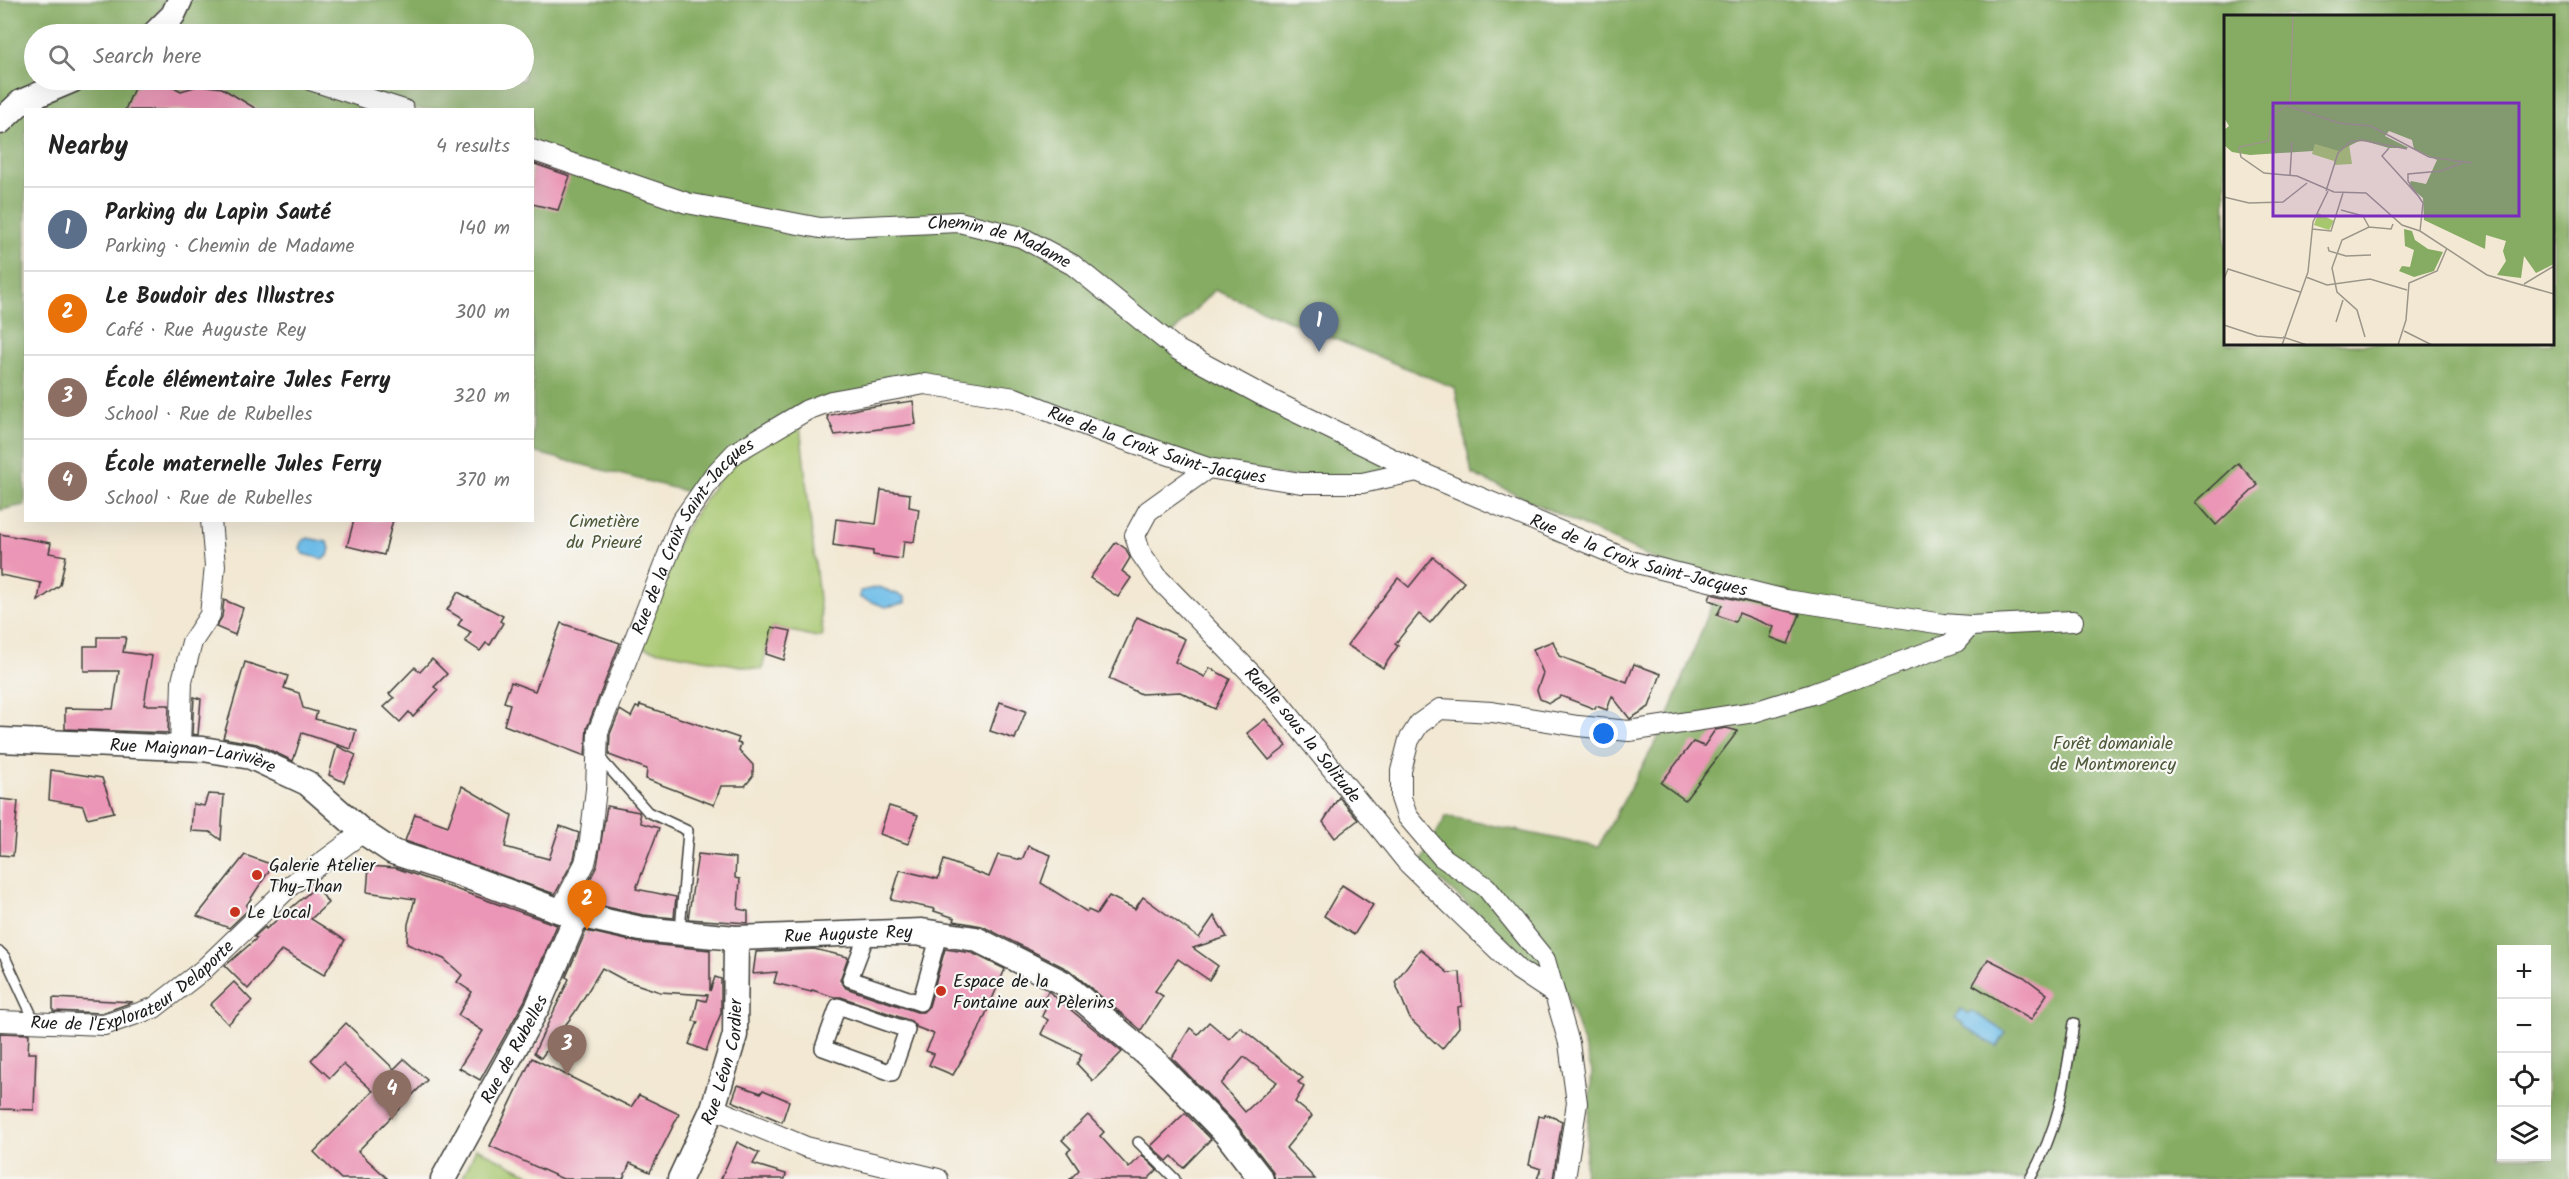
<!DOCTYPE html>
<html lang="en">
<head>
<meta charset="utf-8">
<style>
  body { margin:0; font-family:Kalam,sans-serif; background:#f2f2f2; color:#222 }
  .controls { position:absolute; right:18px; bottom:18px; display:grid; overflow:hidden; border-radius:0px; box-shadow:0 6px 24px #0002 }
  .controls button { width:54px; height:54px; display:grid; place-items:center; padding:0; border:0; border-bottom:2px solid #e0e0e0; background:#fff; color:#222; font:30px sans-serif }
  .you { position:absolute; left:1604px; top:734px; width:21px; height:21px; margin:-15px; border:4px solid #fff; border-radius:50%; background:#1a73e8; box-shadow:0 0 0 9px #1a73e833 }
  .badge { display:grid; place-items:center; width:39px; height:39px; border-radius:50%; background:#ea580c; color:#fff; font-size:20px; font-weight:700 }
  .pin { position:absolute; translate:-50% -50px; filter:drop-shadow(0 2px 3px #0008) }
  .pin::after { content:''; position:absolute; top:32px; width:21px; height:18px; background:inherit; clip-path:polygon(0 0,100% 0,50% 100%) }
  .list { margin:0; padding:0; list-style:none }
  h2 { display:flex; justify-content:space-between; align-items:center; height:78px; margin:0; padding:0 24px; font-size:26px }
  h2 small { font-size:20px; font-weight:400; color:#767676 }
  .list li { display:grid; grid-template-columns:39px 1fr auto; gap:18px; align-items:center; box-sizing:border-box; height:84px; padding:0 24px; border-top:2px solid #e0e0e0 }
  .list b { display:block; font-size:22px; white-space:nowrap }
  .list p { margin:0; font-size:20px; white-space:nowrap; color:#767676 }
  .list em { font-size:20px; font-style:normal; color:#767676 }
  .icon { flex:none; width:33px; height:33px; fill:none; stroke:currentColor; stroke-width:2; stroke-linecap:round; stroke-linejoin:round }
  .map { position:relative; flex:none; width:2569px; height:1179px; overflow:hidden }
  .search { position:absolute; background:#fff; box-shadow:0 6px 24px #0002; left:24px; top:24px; width:510px; height:66px; display:flex; align-items:center; gap:15px; box-sizing:border-box; padding:0 21px; border-radius:33px; color:#767676; font-size:22px }
  .panel { position:absolute; background:#fff; box-shadow:0 6px 24px #0002; left:24px; top:108px; width:510px; height:414px; border-radius:0px }
  .map>svg:first-child { display:block }
  .green { fill:#a7c76f; stroke:#627246; stroke-width:1.5 }
  .forest { fill:#85ac62; stroke:#50643f; stroke-width:1.5; fill-rule:evenodd }
  .water { fill:#6ebde9; stroke:#456c82; stroke-width:1.5 }
  .building { fill:#eb96b6; fill-rule:evenodd }
  .lines { fill:none; stroke-linecap:round; stroke-linejoin:round }
  .service-casing { stroke:#3c3b37; stroke-width:12 }
  .pedestrian-casing { stroke:#3c3b37; stroke-width:18 }
  .minor-casing { stroke:#3c3b37; stroke-width:22 }
  .tertiary-casing { stroke:#3c3b37; stroke-width:27 }
  .service { stroke:#fff; stroke-width:9 }
  .pedestrian { stroke:#fff; stroke-width:15 }
  .minor { stroke:#fff; stroke-width:20 }
  .tertiary { stroke:#fff; stroke-width:24 }
  .poi-dot { fill:#c8321e; stroke:#f6f6f2; stroke-width:2 }
  .labels { text-anchor:middle; stroke-width:4.5; stroke-linejoin:round; paint-order:stroke }
  .street-label { font-size:18px; fill:#1c1c1c; stroke:#f6f6f2 }
  .park-label { font-size:18px; fill:#4d5839; stroke:#f6f6f2 }
  .poi-label { font-size:18px; fill:#1c1c1c; stroke:#f6f6f2; text-anchor:start }
  .inset-road { fill:none; stroke:#9c968a; stroke-width:1.5 }
  .view { fill:#7b2cbf; fill-opacity:0.15; stroke:#7b2cbf; stroke-width:3 }
  .inset-edge { fill:none; stroke:#1c1c1c; stroke-width:3 }
</style>
</head>
<body>
<div class="map">
<svg width="2569" height="1179" viewBox="0 0 2569 1179">
  <rect width="100%" height="100%" fill="#f6f6f2"/>
  <filter id="ink" filterUnits="userSpaceOnUse"><feTurbulence type="fractalNoise" baseFrequency=".0167" numOctaves="2"/><feDisplacementMap in="SourceGraphic" scale="12" xChannelSelector="R" yChannelSelector="G"/><feConvolveMatrix kernelMatrix="1 2 1 2 8 2 1 2 1" color-interpolation-filters="sRGB"/></filter>
  <filter id="wash" filterUnits="userSpaceOnUse"><feTurbulence type="fractalNoise" baseFrequency=".008" numOctaves="4" result="noise"/><feDisplacementMap in="SourceGraphic" scale="24" xChannelSelector="R" yChannelSelector="G"/><feGaussianBlur stdDeviation="1.35" result="paint"/><feColorMatrix in="noise" values="0 0 0 0 0 0 0 0 0 0 0 0 0 0 0 0 0 1.4 0 .05"/><feComposite in="paint" operator="in"/></filter>
  <g filter="url(#wash)">
    <rect width="100%" height="100%" fill="#f2e8d3"/>
    <g class="green">
      <path d="M800,425L823,636L817,637L772,627L762,670L638,647L681,535L732,459Z"/>
      <path d="M476,1148L539,1179H462Z"/>
    </g>
    <g class="forest">
      <path d="M0,0H166L144,34H34V80H284L380,109L26,110L25,505L0,510Z"/>
      <path d="M180,0H2569V1179H1584L1592,1071L1566,991L1420,863L1446,816L1598,847L1664,727L1718,589L1472,474L1455,388L1214,290L1165,342L1417,471L1362,483L1208,468L1015,398L925,384L767,427L696,494L533,452L532,110L406,109L313,80H524V34H174L160,30ZM2226,16H2552V344H2226ZM2502,950H2546V1156H2502Z"/>
    </g>
    <g class="water">
      <path d="M308,538L327,542L330,548L328,556L323,559L304,554L300,549L302,541Z"/>
      <path d="M879,587L905,597V603L886,607L860,598V591Z"/>
      <path d="M1961,1009L1968,1014L1971,1011L2006,1032L1997,1047L1962,1025L1963,1023L1955,1018Z"/>
    </g>
    <g id="blocks">
      <g class="building">
        <path d="M146,80H160L181,91L201,85L222,88L258,110H125L134,88Z"/>
        <path d="M532,163L570,176L558,210L532,204Z"/>
        <path d="M913,401L916,424L835,435L827,416L861,408Z"/>
        <path d="M2238,463L2258,485L2216,525L2196,502Z"/>
        <path d="M881,490L910,494L909,507L919,509L914,542L904,541L902,559L873,555V551L833,545L836,519L876,524Z"/>
        <path d="M354,520H393L384,555L347,546Z"/>
        <path d="M0,534L51,543L49,553L66,556L60,585L38,601L41,583L0,575Z"/>
        <path d="M1116,542L1126,549L1130,558L1122,571L1131,578L1118,597L1090,578Z"/>
        <path d="M1433,557L1464,582L1430,623L1419,614L1395,644L1398,646L1383,668L1347,645L1398,578L1409,587Z"/>
        <path d="M458,592L503,616L500,621L503,623L490,645L486,643L480,651L465,641L471,632L458,625L462,619L447,610Z"/>
        <path d="M1711,594L1800,614L1788,644L1770,637L1774,627L1739,613L1735,622L1717,615L1722,605L1709,600Z"/>
        <path d="M224,600L243,608L235,635L216,627L222,617Z"/>
        <path d="M1137,617L1185,639L1175,662L1205,677L1210,668L1230,679L1215,709L1180,692L1141,694L1109,679Z"/>
        <path d="M561,623L620,643L587,728L585,756L504,725L510,704L504,702L511,682L535,691Z"/>
        <path d="M772,627L791,631L784,660L766,654Z"/>
        <path d="M97,637H126L123,652L152,656L144,705H169L168,733L65,729V708L113,709L119,671H84V646H97Z"/>
        <path d="M1553,641L1559,656L1627,682L1634,664L1661,674L1649,707L1630,719L1612,696L1607,710L1596,706L1595,709L1561,696L1549,703L1540,699L1537,690L1543,673L1533,649Z"/>
        <path d="M432,659L447,674L434,687L438,690L413,717L409,712L400,722L384,707L394,698L389,694L415,667L420,672Z"/>
        <path d="M245,662L288,676L284,688L299,693L303,708L317,712L315,719L356,730L351,749L302,733L293,761L257,744L223,738Z"/>
        <path d="M194,697L201,699L198,735L192,734Z"/>
        <path d="M1000,702L1026,711L1015,739L990,731Z"/>
        <path d="M640,705L739,738L737,743L741,744L739,750L753,765V776L745,786H721L714,805L646,779L647,769L609,755L610,734L620,710L631,717L636,707L639,708Z"/>
        <path d="M1265,719L1287,746L1269,760L1247,733Z"/>
        <path d="M1726,728L1738,731L1685,800L1661,783L1693,742L1704,746L1715,730Z"/>
        <path d="M337,746L356,755L344,782L329,775Z"/>
        <path d="M51,770L102,778L114,812L87,818L83,806L49,800Z"/>
        <path d="M462,786L512,815L505,847L549,859L560,826L579,833L574,859L555,894L405,841L415,814L448,826Z"/>
        <path d="M208,794L224,795L221,840L210,832L191,831L193,804L204,806Z"/>
        <path d="M1339,797L1358,820L1335,838L1323,822Z"/>
        <path d="M0,799L18,801L13,856L0,855Z"/>
        <path d="M607,806L639,812L641,823L659,828L636,889L676,897L674,918L643,915L579,901L597,866Z"/>
        <path d="M889,806L918,815L908,844L880,834Z"/>
        <path d="M1028,846L1051,855L1041,883L1087,912L1088,910L1097,914L1109,896L1135,909L1143,897L1199,938L1214,916L1227,937L1193,948L1218,966L1209,980L1178,959L1155,991L1163,996L1141,1030L1069,970L982,926L954,921L955,918L934,911L935,909L891,900L900,870L938,879L944,860L989,877L998,855L1022,860Z"/>
        <path d="M698,854L736,858L735,878L740,879L738,909L748,911V923L688,919Z"/>
        <path d="M245,855L273,865L246,906L249,909L229,928L197,916Z"/>
        <path d="M369,866L396,868L557,925L525,1000L480,1080L459,1068L483,1031L458,1015L472,992L457,982L462,975L444,959L407,944L408,924L415,899L367,892Z"/>
        <path d="M1342,885L1373,905L1354,935L1324,916Z"/>
        <path d="M317,886L328,903L311,919L345,940L324,975L282,950L248,989L225,966L257,938L254,937L265,927L266,929Z"/>
        <path d="M586,931L640,943L710,950V991L715,977L721,979V1013L706,1051L689,1044L698,1022L693,1021L698,999L706,1001L708,995L660,992L624,980L602,968L575,1012L541,1058L534,1053L569,979L566,977Z"/>
        <path d="M814,949L848,957L840,980L846,988L917,1012H923L929,1006L945,949L972,953L1005,969L978,1032L953,1075L929,1065L934,1054L926,1051L934,1034L916,1027L911,1021L841,997H834L812,990L811,992L774,983L777,972L753,974L756,952Z"/>
        <path d="M1420,949L1448,973L1460,972L1462,1006L1458,1007L1459,1027L1442,1049L1410,1019L1395,982Z"/>
        <path d="M1988,959L2024,977L2047,994L2031,1020L1973,985Z"/>
        <path d="M234,982L252,1001L228,1024L210,1005Z"/>
        <path d="M1048,991L1122,1052L1093,1081L1077,1064L1082,1054L1041,1034L1048,1020L1042,1016L1046,1008L1041,1005Z"/>
        <path d="M53,998L133,1002L102,1013L53,1011Z"/>
        <path d="M1209,1022L1229,1039L1240,1027L1303,1078L1298,1082L1304,1087L1295,1102L1312,1116L1286,1148L1315,1179H1275L1272,1170L1238,1126L1172,1058L1190,1028L1198,1034ZM1244,1057L1277,1082L1245,1112L1221,1084Z"/>
        <path d="M346,1023L394,1069L404,1059L427,1080L358,1151L388,1179H341L314,1152L373,1091L343,1064L330,1078L311,1060Z"/>
        <path d="M0,1033L29,1034L28,1053H36L34,1110L0,1109Z"/>
        <path d="M532,1058L631,1107L639,1095L679,1114L650,1172L630,1163L623,1179H563L490,1146Z"/>
        <path d="M738,1085L761,1093L763,1090L789,1101L782,1122L732,1101Z"/>
        <path d="M1185,1113L1211,1139L1183,1168L1172,1156L1167,1161L1151,1146Z"/>
        <path d="M1545,1114L1562,1121L1553,1179H1537L1541,1169L1529,1165L1539,1116L1544,1117Z"/>
        <path d="M1088,1115L1104,1132L1100,1136L1129,1168L1142,1155L1157,1170L1148,1179H1070L1079,1170L1067,1152L1071,1149L1062,1140Z"/>
        <path d="M737,1142L759,1153L753,1164L786,1174L785,1179H721Z"/>
      </g>
    </g>
  </g>
  <g filter="url(#ink)">
    <use href="#blocks" fill-opacity="0" stroke="#3c3b37" stroke-width="1.5"/>
    <g class="lines">
      <g class="service-casing">
        <g id="service">
          <path d="M600,758L648,812L688,831L680,931"/>
          <path d="M0,952L5,957L35,1022"/>
          <path d="M1138,1142L1175,1179"/>
          <path d="M2030,1179C2060,1125 2065,1083 2074,1023"/>
        </g>
      </g>
      <g class="pedestrian-casing">
        <g id="pedestrian">
          <path d="M866,937L918,938L937,942L920,1003L850,979Z"/>
          <path d="M838,1006L907,1030L892,1073L823,1048Z"/>
        </g>
      </g>
      <g class="minor-casing">
        <g id="minor">
          <path d="M310,80L404,110"/>
          <path id="s1" d="M532,150L687,203L820,228L959,222L1021,237L1073,265L1178,350L1269,399L1417,471L1633,562L1786,600L1943,624L1970,626L2073,621"/>
          <path id="s2" d="M1208,468L1148,511L1135,535L1140,552L1158,578L1276,699L1407,862L1519,970L1555,994"/>
          <path d="M180,748L182,681L192,642L210,615L215,566L211,520"/>
          <path id="s3" d="M560,911L585,863L590,841L596,789L598,732L681,522L714,475L736,452L807,410L831,401L925,384L1015,398L1102,432L1208,468L1301,483H1362L1417,471"/>
          <path id="s4" d="M0,1021L104,1025L154,1008L203,970L290,886L363,832"/>
          <path d="M713,1108L806,1147L938,1179"/>
          <path d="M1565,1179L1577,1103L1569,1043L1545,960L1486,887L1442,857L1407,816L1401,798V771L1409,740L1419,724L1440,709L1492,712L1578,726L1629,731L1754,712L1812,694L1956,642L1970,626"/>
        </g>
      </g>
      <g class="tertiary-casing">
        <g id="tertiary">
          <path d="M154,34L173,15L180,0"/>
          <path d="M0,122L21,102L73,80"/>
          <path id="s5" d="M0,740L203,749L251,757L307,783L363,832L393,852L460,874L560,911L641,929L736,938L922,931L976,939L1063,983L1158,1064L1227,1135L1261,1179"/>
          <path id="s6" d="M443,1179L538,1006L577,915"/>
          <path id="s7" d="M680,1179L713,1108L735,1035L736,938"/>
        </g>
      </g>
      <use href="#service" class="service"/>
      <use href="#pedestrian" class="pedestrian"/>
      <use href="#minor" class="minor"/>
      <use href="#tertiary" class="tertiary"/>
    </g>
  </g>
  <g class="poi-dot">
    <circle cx="257" cy="875" r="6"/>
    <circle cx="235" cy="912" r="6"/>
    <circle cx="941" cy="991" r="6"/>
  </g>
  <g class="labels">
    <g class="street-label">
      <text dy="6" stroke="none"><textPath href="#s1" startOffset="482">Chemin de Madame</textPath></text>
      <text dy="6" stroke="none"><textPath href="#s3" startOffset="946">Rue de la Croix Saint-Jacques</textPath></text>
      <text dy="6" stroke="none"><textPath href="#s3" startOffset="406">Rue de la Croix Saint-Jacques</textPath></text>
      <text dy="6" stroke="none"><textPath href="#s1" startOffset="1202">Rue de la Croix Saint-Jacques</textPath></text>
      <text dy="6" stroke="none"><textPath href="#s2" startOffset="364">Ruelle sous la Solitude</textPath></text>
      <text dy="6" stroke="none"><textPath href="#s5" startOffset="194">Rue Maignan-Larivière</textPath></text>
      <text dy="6" stroke="none"><textPath href="#s5" startOffset="892">Rue Auguste Rey</textPath></text>
      <text dy="6" stroke="none"><textPath href="#s4" startOffset="144">Rue de l'Explorateur Delaporte</textPath></text>
      <text dy="6" stroke="none"><textPath href="#s6" startOffset="148">Rue de Rubelles</textPath></text>
      <text dy="6" stroke="none"><textPath href="#s7" startOffset="126">Rue Léon Cordier</textPath></text>
    </g>
    <g class="park-label">
      <text x="604" y="527">Cimetière<tspan x="604" dy="21">du Prieuré</tspan></text>
      <text x="2113" y="749">Forêt domaniale<tspan x="2113" dy="21">de Montmorency</tspan></text>
    </g>
    <g class="poi-label">
      <text x="269" y="871">Galerie Atelier<tspan x="269" dy="21">Thy-Than</tspan></text>
      <text x="247" y="918">Le Local</text>
      <text x="953" y="987">Espace de la<tspan x="953" dy="21">Fontaine aux Pèlerins</tspan></text>
    </g>
  </g>
  <g transform="translate(2224 15)">
    <rect width="330" height="330" fill="#f2e8d3"/>
    <path d="M98,103L146,126L128,127L119,131L125,129L128,149L110,150V146L88,139ZM94,198L110,206L105,215L90,210Z" fill="#a7c76f"/>
    <path d="M0,0L330,2V249L312,258L300,241L297,263L273,260L282,246L279,236L282,226L262,220L261,234L200,205L199,183L185,171L187,166L202,169L213,145L190,134L188,125L165,116L161,121L185,133H165L137,125L115,136L91,129L89,136L26,140L8,137L0,130V115L5,111L0,103ZM180,214L188,216L191,225L204,234L219,237L210,256L190,262L175,256L178,251L186,252L190,235L181,231Z" fill="#85ac62"/>
    <path class="inset-road" d="M69,0L66,88L48,101L44,126L15,132L17,142L40,158L73,161L110,177L142,178L178,210L196,216L263,260L330,279M64,91L115,108L147,111L205,142L248,148M165,133L158,141L196,183M66,160L68,127M102,176L114,138L126,127L137,125L183,134M0,182L25,188L59,187L83,168M117,195L139,201L145,212M88,214L107,216L119,178M196,216L199,188L184,166V159L217,156L238,148M104,232L105,236L122,241L147,240M82,262L103,270L146,264L183,275M0,264L4,254L76,277M300,269L330,251M112,307L119,285M0,310L33,321L59,323M180,316L208,330M59,322L83,330M141,322L133,295L113,277L108,253L118,225L145,212L167,214L169,209M58,330L84,257L89,207L104,176M174,330L182,305L185,268L213,256L223,233"/>
    <path class="view" d="M49,88H295V201H49Z"/>
    <rect width="330" height="330" class="inset-edge"/>
  </g>
</svg>
<div class="controls">
<button>+</button>
<button>−</button>
<button><svg class="icon" aria-label="locate" viewBox="0 0 24 24"><circle cx="12" cy="12" r="6"/><path d="M12 2v4M12 18v4M2 12h4M18 12h4"/></svg></button>
<button><svg class="icon" aria-label="layers" viewBox="0 0 24 24"><path d="M12 4l9 5-9 5-9-5zM3 14l9 5 9-5"/></svg></button>
</div>
<div class="you"></div>
<div class="pin badge" style="left:1319px;top:352px;background:#5c6f8a">1</div>
<div class="pin badge" style="left:587px;top:930px;background:#e8710a">2</div>
<div class="pin badge" style="left:567px;top:1075px;background:#8d6e63">3</div>
<div class="pin badge" style="left:392px;top:1120px;background:#8d6e63">4</div>
<div class="search"><svg class="icon" aria-label="search" viewBox="0 0 24 24"><circle cx="10" cy="10" r="6"/><path d="M15 15l6 6"/></svg>Search here</div>
<section class="panel">
<h2>Nearby<small>4 results</small></h2>
<ul class="list">
<li><span class="badge" style="background:#5c6f8a">1</span><div><b>Parking du Lapin Sauté</b><p>Parking · Chemin de Madame</p></div><em>140 m</em></li>
<li><span class="badge" style="background:#e8710a">2</span><div><b>Le Boudoir des Illustres</b><p>Café · Rue Auguste Rey</p></div><em>300 m</em></li>
<li><span class="badge" style="background:#8d6e63">3</span><div><b>École élémentaire Jules Ferry</b><p>School · Rue de Rubelles</p></div><em>320 m</em></li>
<li><span class="badge" style="background:#8d6e63">4</span><div><b>École maternelle Jules Ferry</b><p>School · Rue de Rubelles</p></div><em>370 m</em></li>
</ul>
</section>
</div>
</body>
</html>
